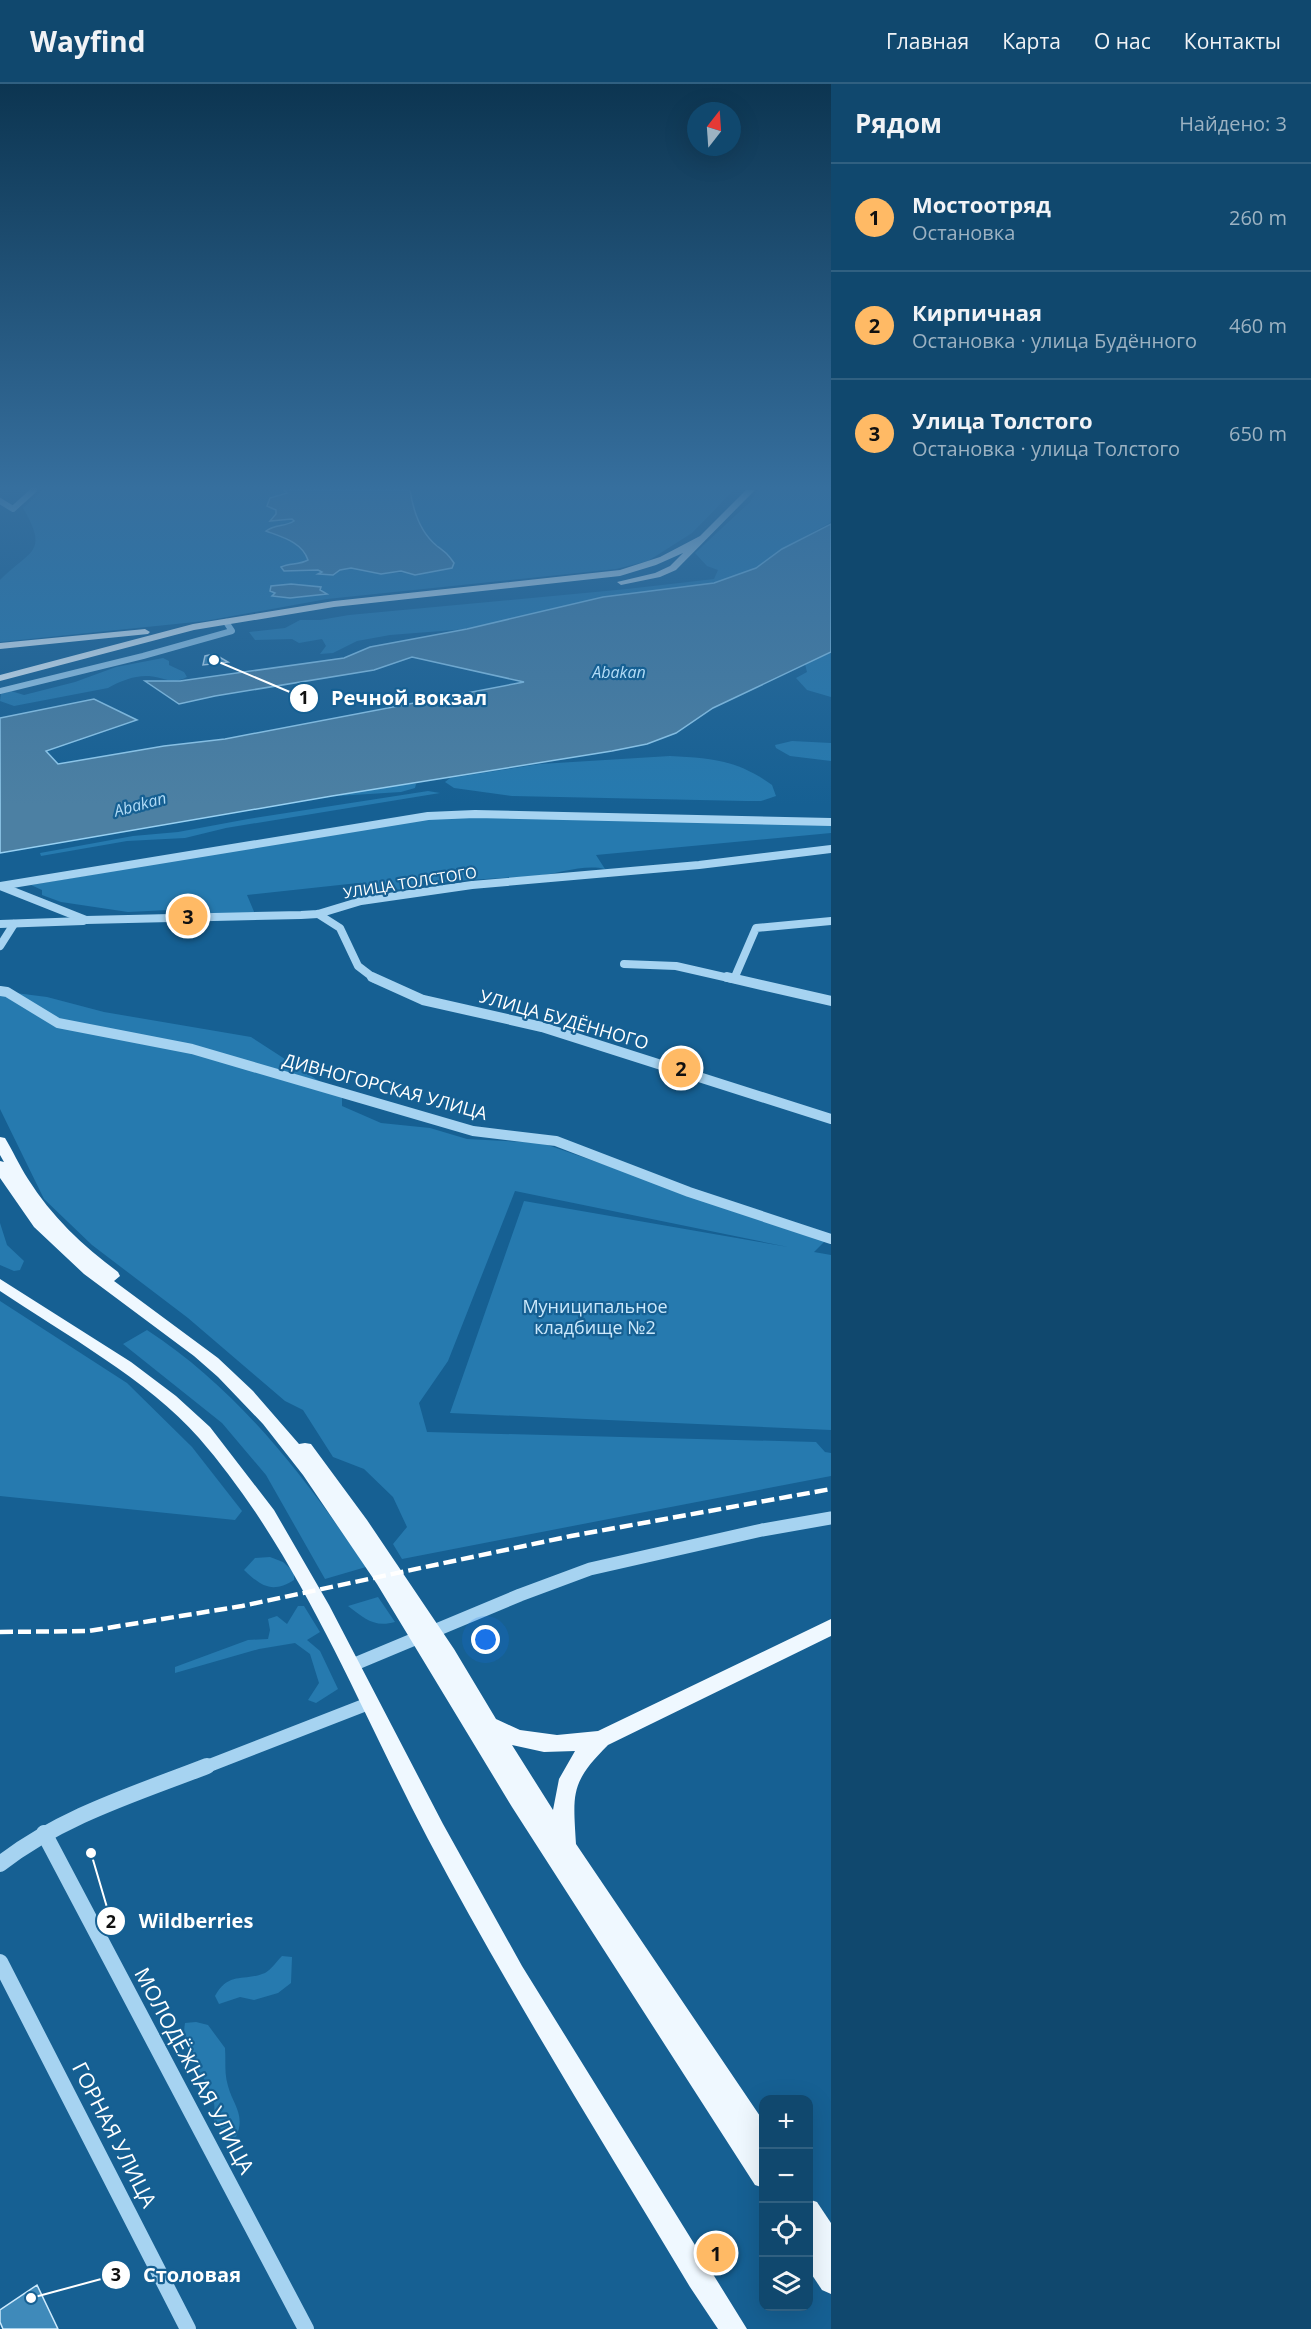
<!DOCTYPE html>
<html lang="ru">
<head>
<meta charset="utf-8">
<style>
  body { margin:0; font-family:"Open Sans",sans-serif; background:#1e5276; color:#f1f3f6 }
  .controls { position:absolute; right:18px; bottom:18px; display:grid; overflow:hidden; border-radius:12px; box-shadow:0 6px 24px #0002 }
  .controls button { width:54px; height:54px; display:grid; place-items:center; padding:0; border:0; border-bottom:2px solid #306081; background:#10486e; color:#f1f3f6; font:30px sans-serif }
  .compass { position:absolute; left:687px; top:18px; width:54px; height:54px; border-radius:50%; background:#10486e; box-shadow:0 6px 24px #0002; rotate:17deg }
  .you { position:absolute; left:486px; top:1556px; width:21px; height:21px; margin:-15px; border:4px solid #fff; border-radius:50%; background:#1a73e8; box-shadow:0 0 0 9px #1a73e833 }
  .badge { display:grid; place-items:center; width:39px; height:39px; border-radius:50%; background:#ffba65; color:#111; font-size:20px; font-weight:700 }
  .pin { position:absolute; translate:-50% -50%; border:3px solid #fff; box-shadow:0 2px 6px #0006 }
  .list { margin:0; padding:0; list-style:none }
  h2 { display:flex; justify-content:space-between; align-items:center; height:78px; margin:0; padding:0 24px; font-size:26px }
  h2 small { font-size:20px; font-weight:400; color:#9cb2c2 }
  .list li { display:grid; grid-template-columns:39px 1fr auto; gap:18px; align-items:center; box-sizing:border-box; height:108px; padding:0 24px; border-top:2px solid #306081 }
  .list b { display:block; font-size:22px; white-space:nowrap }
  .list p { margin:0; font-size:20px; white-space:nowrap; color:#9cb2c2 }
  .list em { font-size:20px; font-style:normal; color:#9cb2c2 }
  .icon { flex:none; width:33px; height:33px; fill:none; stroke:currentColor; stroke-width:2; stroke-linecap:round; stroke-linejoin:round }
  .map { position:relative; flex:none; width:831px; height:2245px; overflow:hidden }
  header { display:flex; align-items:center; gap:36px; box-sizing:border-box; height:84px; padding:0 30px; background:#10486e; border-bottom:2px solid #306081 }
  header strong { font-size:28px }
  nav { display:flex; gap:33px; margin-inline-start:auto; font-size:21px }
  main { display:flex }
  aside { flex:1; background:#10486e }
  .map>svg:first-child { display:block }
  .green { fill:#267aaf }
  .water { fill:#4c80a3; stroke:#98d1f3; stroke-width:1.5 }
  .building { fill:#3f8aba; stroke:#cce9fc; stroke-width:1.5 }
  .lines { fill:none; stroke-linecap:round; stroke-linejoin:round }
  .minor-far4 { stroke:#a6d3f1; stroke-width:6 }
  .minor-far3 { stroke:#a6d3f1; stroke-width:8 }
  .minor-far2 { stroke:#a6d3f1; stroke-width:10 }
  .minor-far1 { stroke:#a6d3f1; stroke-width:13 }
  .minor { stroke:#a6d3f1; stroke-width:16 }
  .major { fill:#eff8ff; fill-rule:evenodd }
  .rail { stroke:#fff; stroke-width:4.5; stroke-dasharray:13 5; stroke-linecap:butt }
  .labels { text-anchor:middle; stroke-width:4.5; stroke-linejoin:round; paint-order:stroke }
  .far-street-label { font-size:15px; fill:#fff; stroke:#166093 }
  .far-water-label { font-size:16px; font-style:italic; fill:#b2dcf7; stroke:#166093 }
  .street-label { font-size:18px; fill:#fff; stroke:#166093 }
  .park-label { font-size:18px; fill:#cce9fc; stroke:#166093 }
  .near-street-label { font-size:21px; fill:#fff; stroke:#166093 }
  .leader { fill:none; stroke:#fff; stroke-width:2 }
  .callout-dot { fill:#fff; stroke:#166093; stroke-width:2 }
  .mark-label { font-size:18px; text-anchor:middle; font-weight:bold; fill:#111 }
  .callout-label { font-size:20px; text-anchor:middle; font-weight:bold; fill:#fff; stroke:#166093; stroke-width:4.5; stroke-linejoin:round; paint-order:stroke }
</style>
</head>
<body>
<header>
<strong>Wayfind</strong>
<nav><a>Главная</a><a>Карта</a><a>О нас</a><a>Контакты</a></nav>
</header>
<main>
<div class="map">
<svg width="831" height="2245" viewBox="0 0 831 2245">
  <rect width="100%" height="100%" fill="#166093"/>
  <g class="green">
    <path d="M42,406H284L287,408L275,413L276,430L271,437L292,435L294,436L287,441L271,443L274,449C287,452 303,464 308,477L299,480H288L284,487L318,486L322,487L321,491H333L340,486L351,484L381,490L405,488L447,468C424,455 414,431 410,406H734L692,449L648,477L616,485L327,515L205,537L0,558V496C29,466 50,470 23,424Z"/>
    <path d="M758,406H831V438L782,465L756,484L714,499L603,513L467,545L390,551L357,557L333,569L320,570L326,562L322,555L299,559L292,555L255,556L249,548L285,544L300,536H320L349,531L627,505L714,495L718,486L707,482L695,469L750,418Z"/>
    <path d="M831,568V613L807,606L796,594L807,588L805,580Z"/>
    <path d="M163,574L169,577V581L184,588L187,593C172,601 163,593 149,592C136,591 119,597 108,604L14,622L0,617L1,610L11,607L24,611L75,598L116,583Z"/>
    <path d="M792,657L831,659V677L790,672L776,664L775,661Z"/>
    <path d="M670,672C710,674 738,676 772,701L776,712L761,717H746L512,712L454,704L445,698L450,694L540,680Z"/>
    <path d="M410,699L416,700L415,704L401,708L337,712L386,701Z"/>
    <path d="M428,707L440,709L226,744L185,754L127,757L41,772L40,769L133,752L178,748L248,735Z"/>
    <path d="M453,729L831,737V749L596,771L605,785C583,780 559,790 536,792C495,795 452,795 412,804C396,808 376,802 363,812L358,799L247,811L255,830L187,829L169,826L128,828L61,818L42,811V806L31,801Z"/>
    <path d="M0,907L47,913L104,928L251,953L342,1012V1022L381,1039L430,1044L467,1055L542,1059L825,1157L814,1168L831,1171V1346L450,1329L524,1117L788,1163L515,1107L448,1277L419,1319L427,1348L816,1358L825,1368L831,1369V1392L402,1475L393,1460L407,1443L393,1413L364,1385L333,1373L303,1326L285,1317L188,1234L92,1161L44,1115L0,1025Z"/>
    <path d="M0,1139L7,1161L24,1177L20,1186L14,1187L0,1181Z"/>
    <path d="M0,1217L127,1299L192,1363L242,1427L235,1436L0,1412Z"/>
    <path d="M147,1246C239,1306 305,1393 366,1483L325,1495L266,1391L222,1339L123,1260Z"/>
    <path d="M270,1473L283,1478L294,1488V1496C272,1510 261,1502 244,1486L255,1474Z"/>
    <path d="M378,1513L395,1538C374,1544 364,1534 348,1522Z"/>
    <path d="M298,1522H304L320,1548L307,1556L320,1567L338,1605L316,1619L308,1616L319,1599L310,1570L295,1559L259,1565L175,1589V1583L248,1556L268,1555L270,1546L268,1535L277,1532L287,1540Z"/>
    <path d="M282,1872L292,1873L291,1899L278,1909L254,1916L240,1913L219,1920L215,1912C229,1887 243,1898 265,1889C271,1886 277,1877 282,1872Z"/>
    <path d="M196,1938L208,1941L225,1964C226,1977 224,1989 228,2002C233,2021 246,2031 236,2053L227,2057L222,2046L214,2039C214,2033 215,2025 214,2019C209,1991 179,1970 185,1939Z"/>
  </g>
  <g class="water">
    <path d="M284,406H410C413,426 421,449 437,462C445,468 448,470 454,479L452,484L415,491L401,487L381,490L351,484L340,486L333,491L318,490L322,488L318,486L284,487L281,483C290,479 299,481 308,476C302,458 282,453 266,447C275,440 285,443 294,437L292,435L270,437L276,430V426L267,422L270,414L287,409Z"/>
    <path d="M831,440V568L713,624L676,649L647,660L612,667L332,712L0,769V634L94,615L137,636L46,667L58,680L164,662L225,655L524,598L412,573L374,586L215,612L179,620L145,597H180L344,574L370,563L467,545L603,513L714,499L756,484L782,465Z"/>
    <path d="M291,500L321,503L320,506L327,510L290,514L272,512L275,509L270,507L271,502Z"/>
  </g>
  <g class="building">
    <path d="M214,570L228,578L203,581L205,572Z"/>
    <path d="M37,2201L58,2245H3L0,2238V2226Z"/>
  </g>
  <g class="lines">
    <g class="minor-far4">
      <path d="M0,417L13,425L34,406"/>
      <path d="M0,607L143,572L232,547L226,538"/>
    </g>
    <g class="minor-far3">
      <path d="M0,802L86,836L301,831L318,830L361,817L472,801L699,781L831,765"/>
      <path d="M0,802L428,732L475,730L831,738"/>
      <path d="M318,830L340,844L358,882L375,895"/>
      <path d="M0,840L83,837"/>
      <path d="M0,862L14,840"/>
      <path d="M624,880L676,882L733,895"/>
      <path d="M734,895L756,844L831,837"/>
    </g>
    <g class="minor-far2">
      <path d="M372,893L423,916L542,943L831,1035"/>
      <path d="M727,893L831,917"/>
      <path d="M0,907L7,908L58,939L192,965L473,1047L556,1057L689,1108L831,1155"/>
    </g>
    <g class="minor-far1">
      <path d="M350,1582L520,1511L590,1485L762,1446L831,1434"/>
      <path d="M203,1684L370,1619"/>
    </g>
    <g class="minor">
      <path d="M44,1749L306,2245"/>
      <path d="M0,1780C62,1732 135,1710 207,1682"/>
      <path d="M0,1878L188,2245"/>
    </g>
    <g class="major">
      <path d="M746,406H755L676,486L660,493L621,501L617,498L655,489L670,482L683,469L656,481L620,492L334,523L194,546L0,597V591L193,540L334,517L620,486L660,473L700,452Z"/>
      <path d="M145,545L150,548L148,550L0,565V559Z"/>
      <path d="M0,1053L5,1054C13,1067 19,1081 28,1095C51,1132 83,1162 118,1188L120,1192L114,1197L218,1274L253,1307L299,1360L305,1359L311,1360L367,1436L454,1565L496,1635L520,1646L557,1651L598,1647L831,1535V1552L608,1661C570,1699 573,1709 576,1760L764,2038V2104L755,2101L512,1723L377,1500L303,1391L263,1340L218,1293L194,1272L84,1190L34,1143L0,1094V1077L4,1078L0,1071ZM512,1661L544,1668L575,1667L559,1695L553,1726Z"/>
      <path d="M0,1195L131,1278L176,1312L210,1343L274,1426L329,1521L443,1740L522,1882L747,2245H718L690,2203C601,2055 509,1908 428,1755C357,1620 300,1470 199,1354C148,1296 64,1250 0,1207Z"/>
      <path d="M808,2115L817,2118L831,2139V2210L822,2206L808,2185Z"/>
    </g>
    <path class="rail" d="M0,1548L89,1547L242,1522L571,1452L831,1405"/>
  </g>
  <linearGradient id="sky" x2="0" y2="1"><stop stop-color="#0c3551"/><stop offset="0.56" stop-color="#366f9e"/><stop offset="1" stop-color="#366f9e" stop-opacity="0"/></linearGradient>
  <rect width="831" height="721" fill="url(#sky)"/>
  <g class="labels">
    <g class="far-street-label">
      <text transform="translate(410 799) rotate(-9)" y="5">УЛИЦА ТОЛСТОГО</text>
    </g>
    <g class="far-water-label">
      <text x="619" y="594">Abakan</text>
      <text transform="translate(140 720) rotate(-15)" y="6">Abakan</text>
    </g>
    <g class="street-label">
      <text transform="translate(564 936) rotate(16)" y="6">УЛИЦА БУДЁННОГО</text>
      <text transform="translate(385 1003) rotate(15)" y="6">ДИВНОГОРСКАЯ УЛИЦА</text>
    </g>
    <g class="park-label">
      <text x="595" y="1229">Муниципальное<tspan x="595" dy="21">кладбище №2</tspan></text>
    </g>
    <g class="near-street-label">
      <text transform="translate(194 1987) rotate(62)" y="7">МОЛОДЁЖНАЯ УЛИЦА</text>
      <text transform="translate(114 2051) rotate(63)" y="7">ГОРНАЯ УЛИЦА</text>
    </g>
  </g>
  <path class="leader" d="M214 576L304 614M91 1769L111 1837M31 2214L116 2191"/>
  <g class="callout-dot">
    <circle cx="214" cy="576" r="6"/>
    <circle cx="91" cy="1769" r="6"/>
    <circle cx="31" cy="2214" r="6"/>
    <circle cx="304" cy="614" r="15"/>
    <circle cx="111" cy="1837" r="15"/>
    <circle cx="116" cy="2191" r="15"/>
  </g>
  <g class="mark-label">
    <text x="304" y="620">1</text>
    <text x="111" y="1844">2</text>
    <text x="116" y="2197">3</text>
  </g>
  <g class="callout-label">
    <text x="409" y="621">Речной вокзал</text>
    <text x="196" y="1844">Wildberries</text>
    <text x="192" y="2198">Столовая</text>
  </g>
</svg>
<div class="controls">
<button>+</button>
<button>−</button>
<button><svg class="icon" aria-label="locate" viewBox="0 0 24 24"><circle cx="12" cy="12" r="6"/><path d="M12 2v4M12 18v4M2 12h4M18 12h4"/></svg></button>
<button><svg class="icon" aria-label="layers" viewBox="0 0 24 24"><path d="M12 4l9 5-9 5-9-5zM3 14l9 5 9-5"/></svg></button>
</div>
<svg class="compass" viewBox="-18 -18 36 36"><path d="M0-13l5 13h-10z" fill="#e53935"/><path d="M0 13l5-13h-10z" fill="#9cb2c2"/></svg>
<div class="you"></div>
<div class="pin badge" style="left:716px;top:2169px">1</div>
<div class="pin badge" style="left:681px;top:984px">2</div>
<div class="pin badge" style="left:188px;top:832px">3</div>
</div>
<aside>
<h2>Рядом<small>Найдено: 3</small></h2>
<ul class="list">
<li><span class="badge">1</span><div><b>Мостоотряд</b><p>Остановка</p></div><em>260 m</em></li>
<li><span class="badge">2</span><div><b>Кирпичная</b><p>Остановка · улица Будённого</p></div><em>460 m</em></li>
<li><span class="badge">3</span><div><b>Улица Толстого</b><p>Остановка · улица Толстого</p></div><em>650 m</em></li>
</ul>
</aside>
</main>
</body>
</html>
